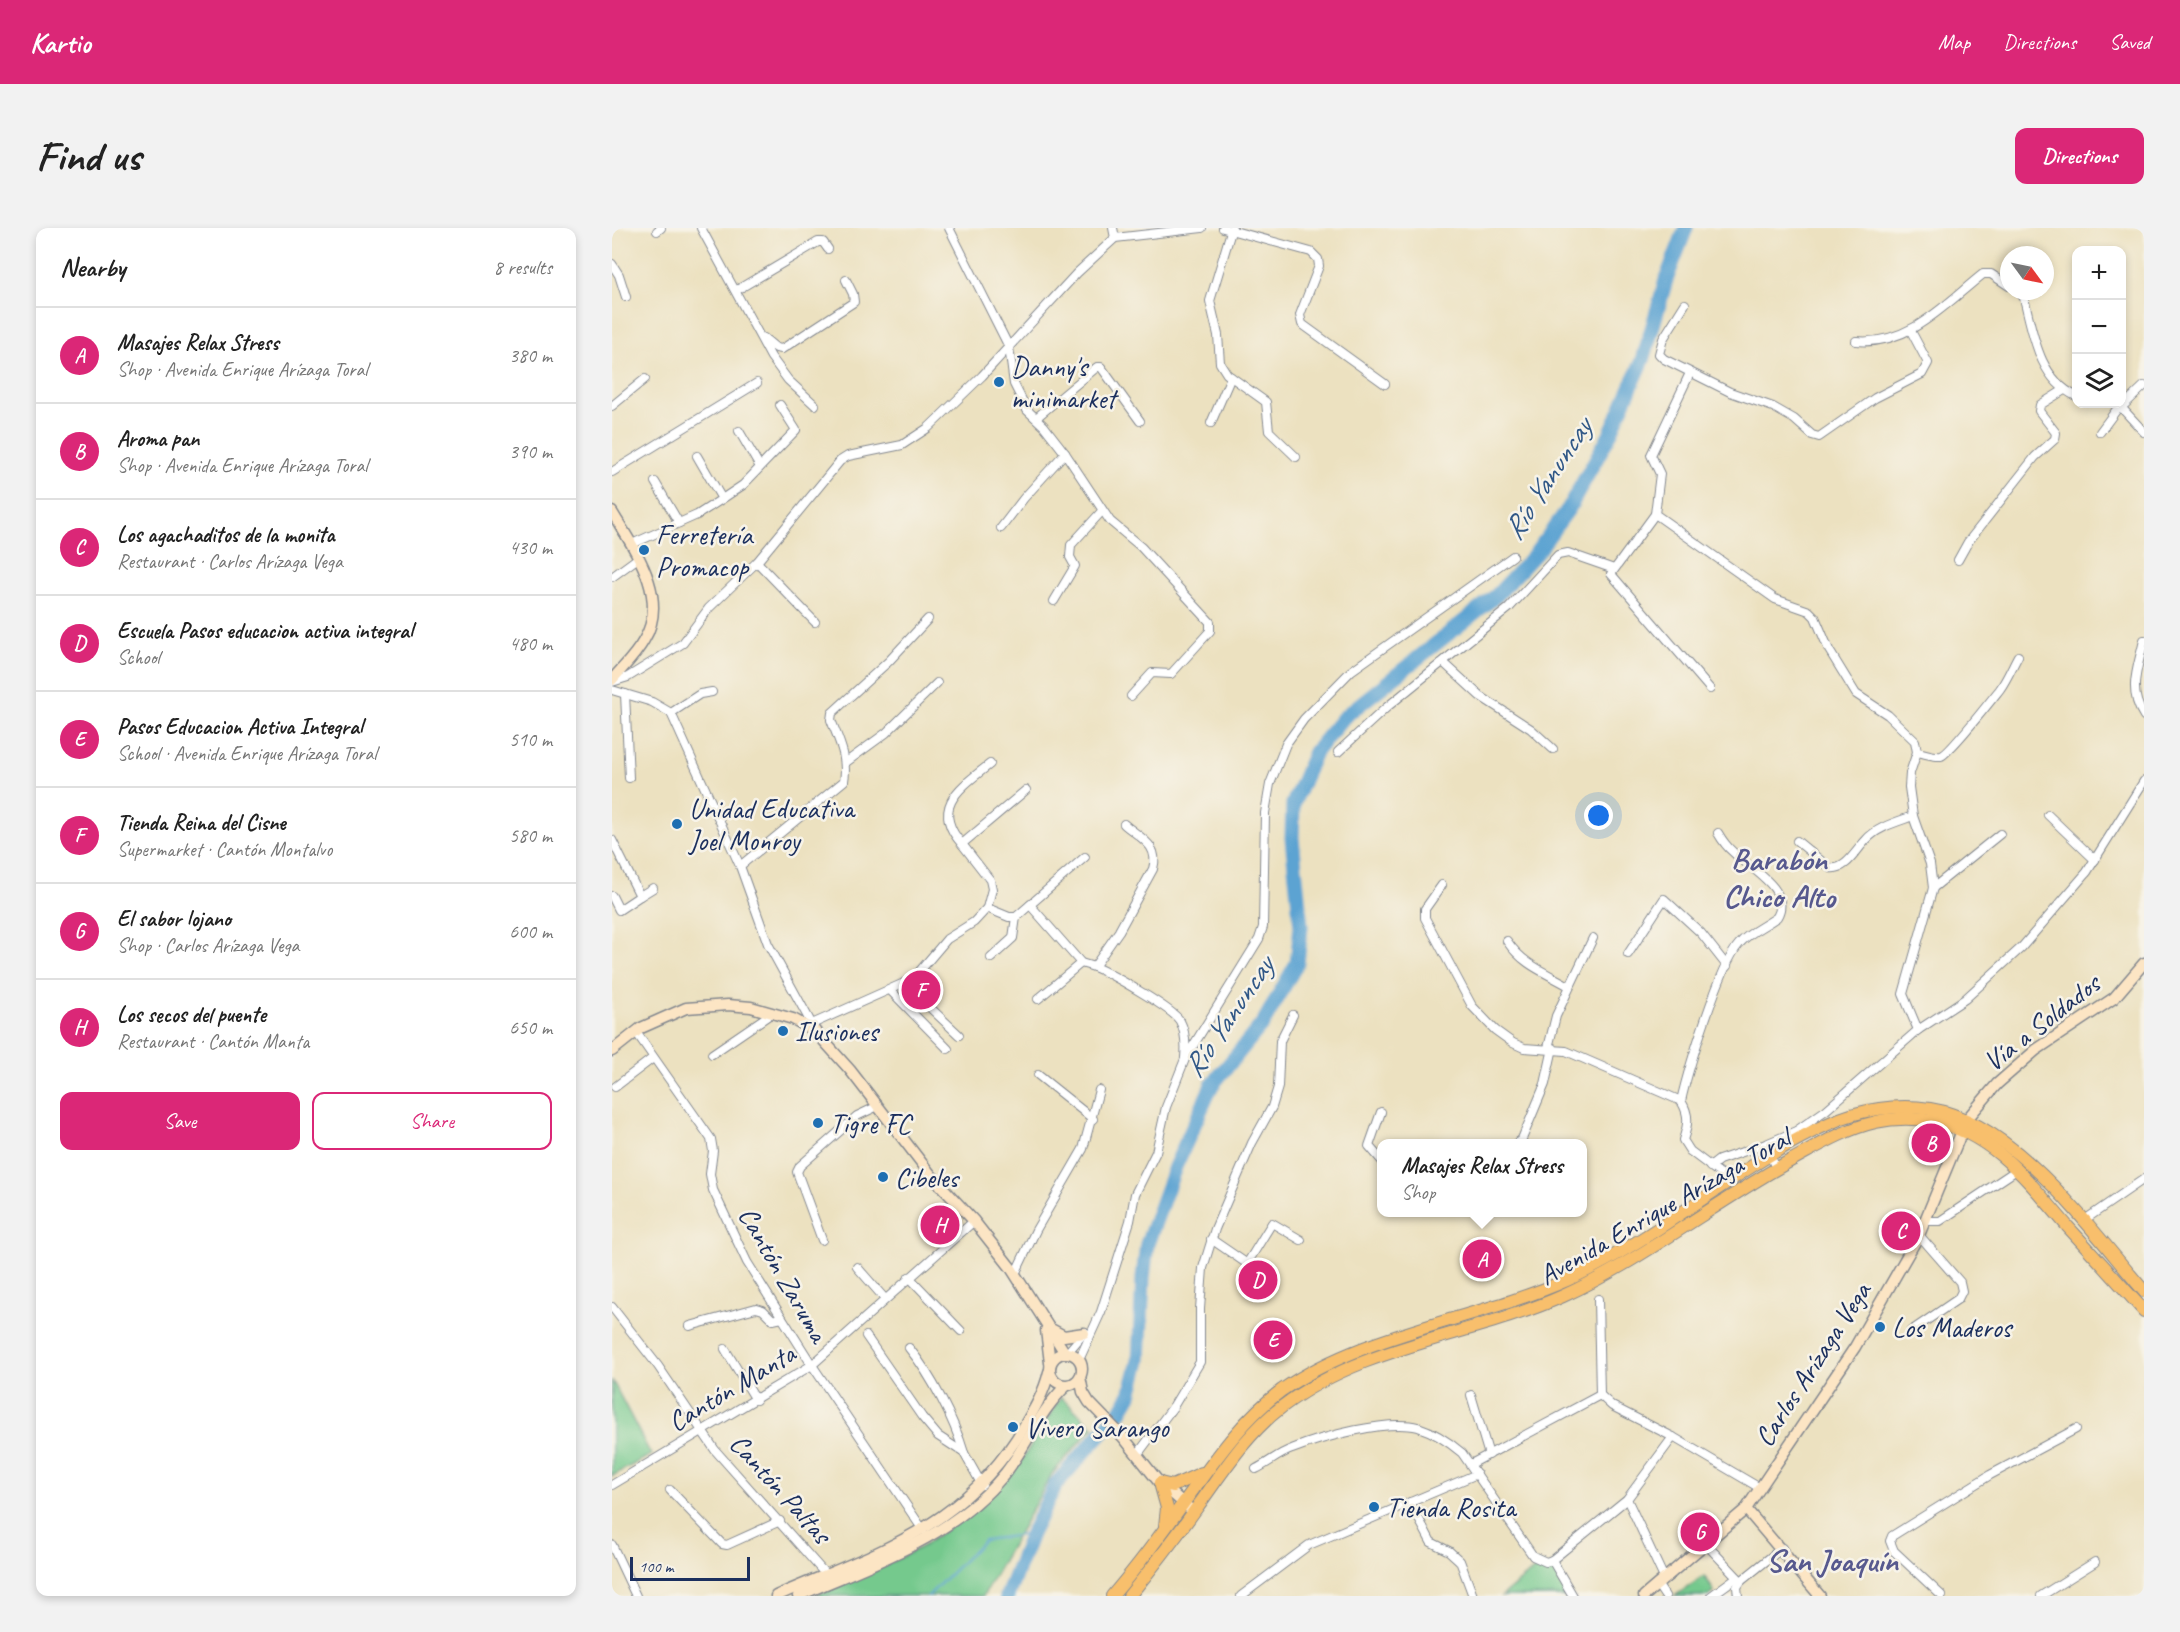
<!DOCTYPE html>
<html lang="en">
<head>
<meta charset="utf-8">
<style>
  body { margin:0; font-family:Caveat,sans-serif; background:#f2f2f2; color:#222 }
  .controls { position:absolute; right:18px; top:18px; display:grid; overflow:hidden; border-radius:12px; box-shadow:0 3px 9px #0003 }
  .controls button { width:54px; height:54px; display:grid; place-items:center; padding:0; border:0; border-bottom:2px solid #e0e0e0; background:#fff; color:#222; font:30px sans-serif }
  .compass { position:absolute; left:1388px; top:18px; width:54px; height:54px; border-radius:50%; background:#fff; box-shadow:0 3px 9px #0003; rotate:123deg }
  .scale { position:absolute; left:18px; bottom:15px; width:120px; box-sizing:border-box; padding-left:6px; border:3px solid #1b2f5e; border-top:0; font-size:16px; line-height:21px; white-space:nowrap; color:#1b2f5e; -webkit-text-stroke:4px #f7f3e8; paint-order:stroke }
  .you { position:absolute; left:987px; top:588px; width:21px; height:21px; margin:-15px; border:4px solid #fff; border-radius:50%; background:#1a73e8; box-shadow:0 0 0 9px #1a73e833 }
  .badge { display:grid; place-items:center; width:39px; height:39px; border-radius:50%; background:#db2777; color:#fff; font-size:20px; font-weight:700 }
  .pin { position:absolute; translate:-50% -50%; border:3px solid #fff; box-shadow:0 2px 6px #0006 }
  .popup { position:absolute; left:765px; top:911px; width:210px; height:78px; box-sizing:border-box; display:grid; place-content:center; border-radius:12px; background:#fff; filter:drop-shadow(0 2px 4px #0005); font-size:20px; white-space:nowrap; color:#767676 }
  .popup b { font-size:22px; color:#222 }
  .popup::after { content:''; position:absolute; left:50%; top:100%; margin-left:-12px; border:12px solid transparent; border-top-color:#fff }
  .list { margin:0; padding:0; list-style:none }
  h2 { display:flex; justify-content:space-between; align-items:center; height:78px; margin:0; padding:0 24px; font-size:26px }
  h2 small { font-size:20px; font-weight:400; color:#767676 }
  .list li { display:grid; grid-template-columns:39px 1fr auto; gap:18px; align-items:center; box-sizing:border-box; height:96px; padding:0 24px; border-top:2px solid #e0e0e0 }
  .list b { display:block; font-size:22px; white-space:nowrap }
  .list p { margin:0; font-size:20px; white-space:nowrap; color:#767676 }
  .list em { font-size:20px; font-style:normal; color:#767676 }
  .actions { display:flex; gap:12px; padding:18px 24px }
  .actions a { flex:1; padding:14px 0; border:2px solid #db2777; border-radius:12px; text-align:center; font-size:21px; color:#db2777 }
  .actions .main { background:#db2777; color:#fff }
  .icon { flex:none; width:33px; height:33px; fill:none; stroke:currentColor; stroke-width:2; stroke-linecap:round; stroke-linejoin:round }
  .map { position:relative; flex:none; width:1532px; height:1368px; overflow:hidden; border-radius:12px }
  header { display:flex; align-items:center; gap:36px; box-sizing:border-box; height:84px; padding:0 30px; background:#db2777; color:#fff }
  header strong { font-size:28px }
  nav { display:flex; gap:33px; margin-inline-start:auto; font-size:21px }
  .intro { display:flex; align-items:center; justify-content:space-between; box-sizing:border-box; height:144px; padding:0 36px }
  h1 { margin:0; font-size:42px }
  .button { padding:15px 27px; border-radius:12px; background:#db2777; color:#fff; font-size:21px; font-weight:700 }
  main { display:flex; gap:36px; padding:0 36px }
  aside { flex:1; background:#fff; border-radius:12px; box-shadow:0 3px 9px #0003 }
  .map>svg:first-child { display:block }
  .green { fill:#74c98d; stroke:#487c76; stroke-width:1.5 }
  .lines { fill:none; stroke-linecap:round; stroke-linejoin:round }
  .stream { stroke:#5ba3d2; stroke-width:2 }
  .river { stroke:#5ba3d2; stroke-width:15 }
  .street-casing { stroke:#84888f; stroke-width:10 }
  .secondary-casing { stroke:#84888f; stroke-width:13 }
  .primary-casing { stroke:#84888f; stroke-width:14 }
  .street { stroke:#fff; stroke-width:8 }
  .secondary { stroke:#fce5c4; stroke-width:10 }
  .primary { stroke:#f8bf6c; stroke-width:12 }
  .poi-dot { fill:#1f6fb2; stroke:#f7f3e8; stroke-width:2 }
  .labels { text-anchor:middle; stroke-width:5; stroke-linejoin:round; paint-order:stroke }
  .poi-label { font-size:28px; fill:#1b2f5e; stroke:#f7f3e8; text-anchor:start }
  .street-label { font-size:28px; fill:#1b2f5e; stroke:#f7f3e8 }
  .water-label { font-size:30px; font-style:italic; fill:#315887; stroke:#f7f3e8 }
  .quarter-label { font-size:32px; font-weight:bold; fill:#57598e; stroke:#f7f3e8 }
</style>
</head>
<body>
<header>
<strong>Kartio</strong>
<nav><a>Map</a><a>Directions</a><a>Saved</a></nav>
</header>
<div class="intro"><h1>Find us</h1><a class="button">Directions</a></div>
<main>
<aside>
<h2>Nearby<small>8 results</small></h2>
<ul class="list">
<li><span class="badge">A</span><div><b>Masajes Relax Stress</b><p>Shop · Avenida Enrique Arízaga Toral</p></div><em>380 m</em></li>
<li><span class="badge">B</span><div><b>Aroma pan</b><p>Shop · Avenida Enrique Arízaga Toral</p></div><em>390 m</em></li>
<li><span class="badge">C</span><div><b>Los agachaditos de la monita</b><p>Restaurant · Carlos Arízaga Vega</p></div><em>430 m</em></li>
<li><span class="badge">D</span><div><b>Escuela Pasos educacion activa integral</b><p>School</p></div><em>480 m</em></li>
<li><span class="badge">E</span><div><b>Pasos Educacion Activa Integral</b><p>School · Avenida Enrique Arízaga Toral</p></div><em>510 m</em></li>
<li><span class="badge">F</span><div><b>Tienda Reina del Cisne</b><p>Supermarket · Cantón Montalvo</p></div><em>580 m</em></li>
<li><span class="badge">G</span><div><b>El sabor lojano</b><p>Shop · Carlos Arízaga Vega</p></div><em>600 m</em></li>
<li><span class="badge">H</span><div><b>Los secos del puente</b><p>Restaurant · Cantón Manta</p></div><em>650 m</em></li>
</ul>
<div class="actions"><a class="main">Save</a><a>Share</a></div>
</aside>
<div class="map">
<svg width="1532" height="1368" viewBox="0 0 1532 1368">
  <rect width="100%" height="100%" fill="#f7f3e8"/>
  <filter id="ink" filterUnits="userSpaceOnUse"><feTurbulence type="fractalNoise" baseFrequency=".0167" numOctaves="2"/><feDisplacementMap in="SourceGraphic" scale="12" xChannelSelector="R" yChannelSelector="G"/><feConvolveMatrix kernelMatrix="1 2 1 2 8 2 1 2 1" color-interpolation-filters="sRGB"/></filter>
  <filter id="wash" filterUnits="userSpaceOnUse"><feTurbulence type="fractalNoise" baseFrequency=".008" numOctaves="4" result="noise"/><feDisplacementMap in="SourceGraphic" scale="24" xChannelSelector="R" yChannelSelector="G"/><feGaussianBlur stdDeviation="1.35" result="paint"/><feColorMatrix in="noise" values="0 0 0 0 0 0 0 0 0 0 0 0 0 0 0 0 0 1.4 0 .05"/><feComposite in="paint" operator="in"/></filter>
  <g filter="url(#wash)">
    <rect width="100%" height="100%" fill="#ece1c0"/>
    <g class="green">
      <path d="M0,1152L39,1227L0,1248Z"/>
      <path d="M449,1169L481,1199L440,1246L371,1368H201L258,1345L311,1318L357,1284L406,1238Z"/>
      <path d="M942,1339L957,1368H890L924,1340L934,1341Z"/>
      <path d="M1092,1348L1102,1363L1096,1368H1063Z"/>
    </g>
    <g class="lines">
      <path class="stream" d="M316,1368L372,1312L419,1306"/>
      <path class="river" d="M395,1368L419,1306L444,1256L508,1184L518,1167L527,1133L531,1050L535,1016L563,939L600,857L651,795L685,735L689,698L680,610L681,576L703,524L732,489L885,367L924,325L957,280L998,206L1031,132L1054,52L1074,0"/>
    </g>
  </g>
  <g filter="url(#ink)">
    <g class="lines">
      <g class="street-casing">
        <g id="street">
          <path d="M89,0L159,129L176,152L203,177"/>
          <path d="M337,0L397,119L402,156L415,182L432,198L453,225L498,293L529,319L598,394V403L559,446L540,445L519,468"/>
          <path d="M501,0L503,10"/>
          <path d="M611,0L699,24L706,31L707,38L688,87L690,96L773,156"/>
          <path d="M620,0L598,73L606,107L608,135L615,146L654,174L657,203L684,229"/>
          <path d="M45,3L49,0"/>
          <path d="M0,36L7,47L14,69"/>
          <path d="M125,62L206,14H211L216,21"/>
          <path d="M1407,63L1412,70C1421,106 1427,151 1464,168"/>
          <path d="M1073,76L1051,111L1047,126L1052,131L1118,164L1161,179L1182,191L1200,207L1207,209L1263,170L1310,146L1316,135L1299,103"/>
          <path d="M152,110L164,120L170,121L242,74L241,66L234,52"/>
          <path d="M1244,113C1297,118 1333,76 1371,46H1379L1397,58"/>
          <path d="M1078,145L1039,227L1048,246L1043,286L1163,371L1197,383L1203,389L1217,422L1244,466L1276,487L1303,513L1305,524L1298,545L1297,559L1301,588L1318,636L1321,660L1291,766L1306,802"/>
          <path d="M1506,176L1532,204"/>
          <path d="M0,178L33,151"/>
          <path d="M1510,179L1532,158"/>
          <path d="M424,190L485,139H489L528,193"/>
          <path d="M599,195L619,149"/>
          <path d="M127,203L148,239"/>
          <path d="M1488,204L1508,177"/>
          <path d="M85,228L110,271"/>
          <path d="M0,244L145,155"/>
          <path d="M43,254L67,295"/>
          <path d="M1043,286L999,346L1098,461"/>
          <path d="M389,300L412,270L453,225"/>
          <path d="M20,316L85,287L110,271L131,257L184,202L168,177"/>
          <path d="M1346,332L1356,314L1423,229L1443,211L1444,205L1427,183L1428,177L1452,162"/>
          <path d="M145,334L203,394"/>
          <path d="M0,349L26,330"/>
          <path d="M442,373L463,338L458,329L459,317L490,283"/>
          <path d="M1532,412C1526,440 1515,462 1532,488"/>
          <path d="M832,435L868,468L919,501L941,521"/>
          <path d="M0,454L16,449L71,415L97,380L145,334L228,233L236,228L290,217L316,200L370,148L465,45L503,10L590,0"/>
          <path d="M0,462L40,474L59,485L128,638L156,716L203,802"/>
          <path d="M13,466L17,550"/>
          <path d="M59,485L88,466L100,464"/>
          <path d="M726,524L775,479L897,380L946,327L956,325L1002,341"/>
          <path d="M1305,524C1312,525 1322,529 1329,528C1337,526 1380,471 1388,461C1395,451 1400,439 1406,428"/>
          <path d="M233,535L274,505L325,455"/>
          <path d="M1436,587L1483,632"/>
          <path d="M0,612L28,668L7,682L0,668"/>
          <path d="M1185,613L1218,640C1234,643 1244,622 1254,612C1265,599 1285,594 1301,588"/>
          <path d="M350,616C317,579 349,559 378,536"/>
          <path d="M128,638L232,553C236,529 227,513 219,492L220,485L277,433L316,391"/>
          <path d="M830,657L813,681V690L860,778L883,802L901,815L912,820L954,823L1069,873C1078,887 1076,897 1071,912L1078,923L1118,953"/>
          <path d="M1321,660L1388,606"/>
          <path d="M28,668L41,660"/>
          <path d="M418,677L469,735L482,739L507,703L541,641C548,617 528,610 512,596"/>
          <path d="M375,680L397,689H404L473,629"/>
          <path d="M895,713C911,737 933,744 957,758"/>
          <path d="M1016,726L1052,671L1089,705L1115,738"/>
          <path d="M379,730L401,710L404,689"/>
          <path d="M482,739C498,745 561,781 568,793C574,804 574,818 573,830"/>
          <path d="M292,755L347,807"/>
          <path d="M278,762L336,821"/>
          <path d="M426,771L469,735"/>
          <path d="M200,796L301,751L335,711L362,694L375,680L380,661L378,652L350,616L414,562"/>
          <path d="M24,804L99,911L101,923L98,946L101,962L135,1034L200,1137L311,1302"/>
          <path d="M936,820L944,788L981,710"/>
          <path d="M100,826L160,785"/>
          <path d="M426,847L481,891"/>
          <path d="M3,859L41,830"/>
          <path d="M1069,873C1076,842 1108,737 1127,716C1137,704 1153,698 1165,689C1181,662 1137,640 1121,624C1115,619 1110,612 1106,605"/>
          <path d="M769,884L757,918L770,933"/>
          <path d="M904,916L910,911L933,856L941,820"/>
          <path d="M1098,939L1107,932L1154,916"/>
          <path d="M1164,941L1154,916L1184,903L1214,882L1306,802L1353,771L1410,719L1475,644L1532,553"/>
          <path d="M1312,993H1328L1406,941"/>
          <path d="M1471,993L1532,951"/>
          <path d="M599,1011L653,1048"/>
          <path d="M210,1012L185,944L188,938L245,888L266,878"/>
          <path d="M636,1034L660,995L689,1012"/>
          <path d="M245,1039L273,1071"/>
          <path d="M403,1046L424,1002L471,921L487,862"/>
          <path d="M297,1049L349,1103"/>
          <path d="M986,1071L988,1167L1000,1178L1061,1209L1148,1260"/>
          <path d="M0,1079L46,1138L103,1222L216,1349"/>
          <path d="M78,1098L144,1080L151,1082L161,1092L170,1090"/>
          <path d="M1299,1103L1346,1071L1350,1063L1348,1054L1307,1007"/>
          <path d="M254,1108L310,1189L326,1208L352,1225L370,1257"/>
          <path d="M297,1120C319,1147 342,1191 352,1225"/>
          <path d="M113,1121L144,1172"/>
          <path d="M455,1125L473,1104"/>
          <path d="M467,1132L489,1084L518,993L523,966L544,924L554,879L573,831L647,711L651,699L653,585L658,556L674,516L692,491L739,443L901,328"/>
          <path d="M859,1167L877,1227"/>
          <path d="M525,1227L561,1179L588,1134V1081L591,1040L603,1001L640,915L660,879L666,859L668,813L681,787"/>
          <path d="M859,1236L988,1167"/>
          <path d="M644,1241C656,1235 668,1225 680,1221C710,1209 775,1191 806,1199C822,1204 837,1214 850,1225L921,1328L934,1334L940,1332L1015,1271L1061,1209"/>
          <path d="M0,1257L200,1137L362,993"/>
          <path d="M58,1262L110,1316L115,1317L168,1293"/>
          <path d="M1015,1271L1052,1350"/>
          <path d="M798,1274L819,1314L837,1323L848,1333L861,1368"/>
          <path d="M1093,1315L1129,1353L1170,1320"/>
          <path d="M0,1317L24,1368"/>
          <path d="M940,1332L961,1368"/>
          <path d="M1045,1356L1053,1368"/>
          <path d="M629,1368L697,1317L865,1246"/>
          <path d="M1099,1368L1125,1349"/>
          <path d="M1126,1368L1125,1359L1129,1353"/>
          <path d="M1330,1368L1282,1323L1278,1313L1280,1308L1378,1247L1464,1201"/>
          <path d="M1429,1368L1483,1334"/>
        </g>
      </g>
      <g class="secondary-casing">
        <g id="secondary">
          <path d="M0,284C22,321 58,369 32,412C24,427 11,439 0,452"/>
          <path d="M0,823L29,800L74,780L116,777L139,779L181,791L203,803L238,842L319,947L362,993L399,1040L453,1125"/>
          <path d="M437,1100L452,1108L472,1105"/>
          <path d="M434,1102L438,1135"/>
          <circle cx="454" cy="1141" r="16"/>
          <path d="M468,1149L471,1164L477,1174L511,1209L546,1253L577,1280"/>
          <path d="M1134,1281L1208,1368"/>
          <path d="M164,1368C260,1326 344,1303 405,1210C418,1188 431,1169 437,1144"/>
          <path d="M186,1368C258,1336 339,1311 391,1248C414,1220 427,1183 454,1158"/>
          <path d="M1032,1368L1134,1281L1148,1260L1243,1119L1307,1007L1355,891L1385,856L1424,822L1502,770L1532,735"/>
        </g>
      </g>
      <g class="primary-casing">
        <g id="primary">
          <path d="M548,1255L555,1280L553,1298"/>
          <path d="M548,1255L561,1258L590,1245"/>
          <path d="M500,1368C525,1339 548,1308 570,1277C600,1236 628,1193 670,1162C751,1105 864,1092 955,1052C1048,1010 1125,937 1218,895C1248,881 1286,876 1318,881C1403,894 1478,1001 1532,1063"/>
          <path d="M517,1368C541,1339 564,1309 586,1278C612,1242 635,1205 671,1178C753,1116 859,1109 951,1068C1029,1033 1102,975 1178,933C1206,918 1233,901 1264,894C1282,890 1301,890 1320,893C1381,905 1418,955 1456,999C1482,1027 1507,1055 1532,1083"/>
        </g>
      </g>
      <use href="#street" class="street"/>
      <use href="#secondary" class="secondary"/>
      <use href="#primary" class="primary"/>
    </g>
  </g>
  <g class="poi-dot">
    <circle cx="387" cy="154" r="6"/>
    <circle cx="32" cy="322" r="6"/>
    <circle cx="65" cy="596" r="6"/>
    <circle cx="171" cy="803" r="6"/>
    <circle cx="206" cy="895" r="6"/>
    <circle cx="271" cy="949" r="6"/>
    <circle cx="1268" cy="1099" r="6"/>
    <circle cx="401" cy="1199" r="6"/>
    <circle cx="762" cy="1279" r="6"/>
  </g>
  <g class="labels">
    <g class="poi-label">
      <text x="399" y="148">Danny's<tspan x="399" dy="32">minimarket</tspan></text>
      <text x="44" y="316">Ferretería<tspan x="44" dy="32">Promacop</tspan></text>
      <text x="77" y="590">Unidad Educativa<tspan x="77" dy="32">Joel Monroy</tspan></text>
      <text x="183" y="813">Ilusiones</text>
      <text x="218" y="905">Tigre FC</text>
      <text x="283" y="959">Cibeles</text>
      <text x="1280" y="1109">Los Maderos</text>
      <text x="413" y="1209">Vivero Sarango</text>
      <text x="774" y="1289">Tienda Rosita</text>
    </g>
    <g class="street-label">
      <text transform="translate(1429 794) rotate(-38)" y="10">Vía a Soldados</text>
      <text transform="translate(1052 978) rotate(-30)" y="10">Avenida Enrique Arízaga Toral</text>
      <text transform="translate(172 1046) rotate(60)" y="10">Cantón Zaruma</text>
      <text transform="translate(1200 1136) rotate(-57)" y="10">Carlos Arízaga Vega</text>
      <text transform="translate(119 1159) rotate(-31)" y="10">Cantón Manta</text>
      <text transform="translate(169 1260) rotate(48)" y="10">Cantón Paltas</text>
    </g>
    <g class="water-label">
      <text transform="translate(935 251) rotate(-57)" y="10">Río Yanuncay</text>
      <text transform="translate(616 789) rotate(-56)" y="10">Río Yanuncay</text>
    </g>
    <g class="quarter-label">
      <text x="1167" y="642">Barabón<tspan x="1167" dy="37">Chico Alto</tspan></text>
      <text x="1220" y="1343">San Joaquín</text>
    </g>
  </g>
</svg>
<div class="controls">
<button>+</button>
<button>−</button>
<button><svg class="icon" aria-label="layers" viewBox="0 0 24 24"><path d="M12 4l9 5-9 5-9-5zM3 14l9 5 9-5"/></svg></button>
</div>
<svg class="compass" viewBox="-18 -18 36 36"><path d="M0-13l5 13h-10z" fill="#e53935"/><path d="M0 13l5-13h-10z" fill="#767676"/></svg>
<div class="scale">100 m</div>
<div class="you"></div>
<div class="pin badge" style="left:870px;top:1031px">A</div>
<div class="popup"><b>Masajes Relax Stress</b>Shop</div>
<div class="pin badge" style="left:1319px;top:915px">B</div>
<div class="pin badge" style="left:1289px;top:1003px">C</div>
<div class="pin badge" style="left:646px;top:1052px">D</div>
<div class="pin badge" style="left:661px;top:1112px">E</div>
<div class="pin badge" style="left:309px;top:762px">F</div>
<div class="pin badge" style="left:1088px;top:1304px">G</div>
<div class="pin badge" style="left:328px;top:997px">H</div>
</div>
</main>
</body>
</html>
